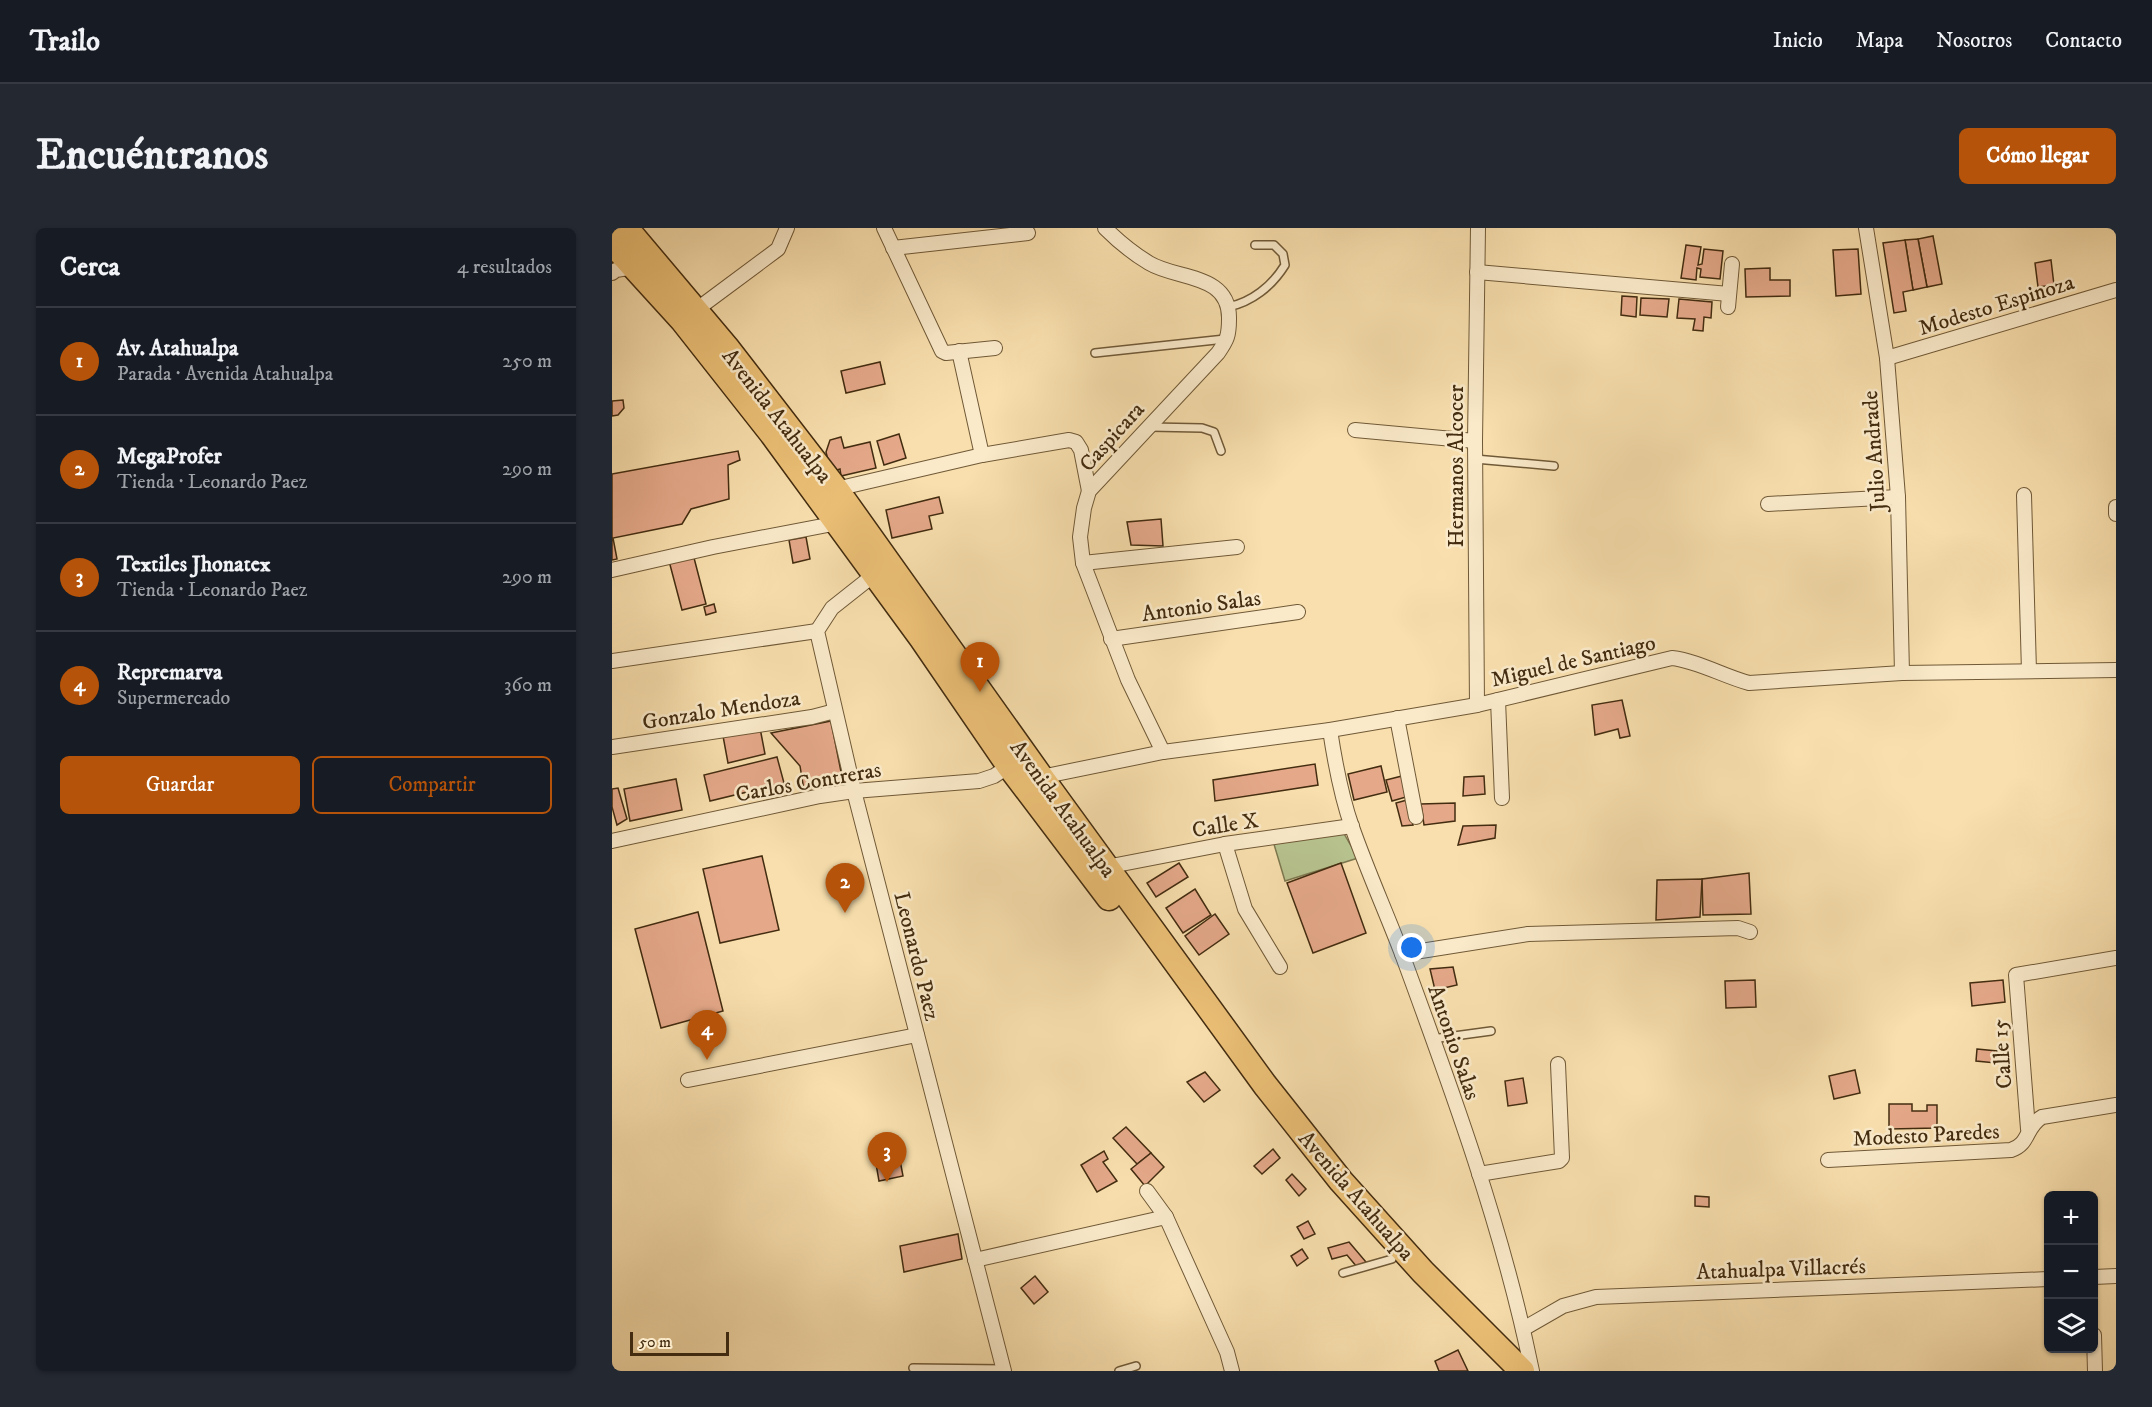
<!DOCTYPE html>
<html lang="es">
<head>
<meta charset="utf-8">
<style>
  body { margin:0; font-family:"IM FELL DW Pica",serif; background:#242831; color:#f1f3f6 }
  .controls { position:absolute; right:18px; bottom:18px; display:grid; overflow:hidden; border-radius:9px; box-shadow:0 2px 4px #0004 }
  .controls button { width:54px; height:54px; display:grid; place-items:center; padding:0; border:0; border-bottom:2px solid #363941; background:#171b24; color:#f1f3f6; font:30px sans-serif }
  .scale { position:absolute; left:18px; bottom:15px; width:99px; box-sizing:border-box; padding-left:6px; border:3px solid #432c10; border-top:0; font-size:16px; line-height:21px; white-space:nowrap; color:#432c10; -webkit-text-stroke:4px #faeaca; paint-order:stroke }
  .you { position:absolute; left:800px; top:720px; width:21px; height:21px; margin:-15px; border:4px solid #fff; border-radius:50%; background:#1a73e8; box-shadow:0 0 0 9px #1a73e833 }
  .badge { display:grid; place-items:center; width:39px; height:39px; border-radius:50%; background:#b45309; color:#fff; font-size:20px; font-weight:700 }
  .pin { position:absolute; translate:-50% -50px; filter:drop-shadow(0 2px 3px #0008) }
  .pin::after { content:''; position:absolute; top:32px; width:21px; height:18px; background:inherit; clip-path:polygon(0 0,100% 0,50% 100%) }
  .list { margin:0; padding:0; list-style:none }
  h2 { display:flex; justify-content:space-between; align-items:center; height:78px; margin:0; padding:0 24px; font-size:26px }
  h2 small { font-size:20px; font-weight:400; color:#9ea1a6 }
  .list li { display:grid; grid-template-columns:39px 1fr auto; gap:18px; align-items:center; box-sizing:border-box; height:108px; padding:0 24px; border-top:2px solid #363941 }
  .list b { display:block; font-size:22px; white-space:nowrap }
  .list p { margin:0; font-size:20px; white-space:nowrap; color:#9ea1a6 }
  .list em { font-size:20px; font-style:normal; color:#9ea1a6 }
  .actions { display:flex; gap:12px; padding:18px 24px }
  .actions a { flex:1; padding:14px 0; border:2px solid #b45309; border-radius:9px; text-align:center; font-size:21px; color:#b45309 }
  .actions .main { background:#b45309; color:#fff }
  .icon { flex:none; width:33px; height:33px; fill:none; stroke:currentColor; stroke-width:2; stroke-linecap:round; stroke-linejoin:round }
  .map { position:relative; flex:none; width:1504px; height:1143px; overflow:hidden; border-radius:9px }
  header { display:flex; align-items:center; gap:36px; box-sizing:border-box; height:84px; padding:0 30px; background:#171b24; border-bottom:2px solid #363941 }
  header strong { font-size:28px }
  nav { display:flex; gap:33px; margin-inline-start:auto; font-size:21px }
  .intro { display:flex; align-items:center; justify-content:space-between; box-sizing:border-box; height:144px; padding:0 36px }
  h1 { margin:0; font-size:42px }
  .button { padding:15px 27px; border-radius:9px; background:#b45309; color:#fff; font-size:21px; font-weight:700 }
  main { display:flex; gap:36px; padding:0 36px }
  aside { flex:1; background:#171b24; border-radius:9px; box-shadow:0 2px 4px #0004 }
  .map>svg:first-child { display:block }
  .green { fill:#b7c38f; stroke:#7d7850; stroke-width:1.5 }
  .building { fill:#e5a98a; stroke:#432c10; stroke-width:1.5 }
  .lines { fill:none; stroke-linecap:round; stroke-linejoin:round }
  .lane-casing { stroke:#705937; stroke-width:10 }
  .street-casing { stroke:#705937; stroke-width:16 }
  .highway-casing { stroke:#432c10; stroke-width:27 }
  .lane { stroke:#faeaca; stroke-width:7 }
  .street { stroke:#faeaca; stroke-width:14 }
  .highway { stroke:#ecc076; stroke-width:24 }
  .labels { text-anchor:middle; stroke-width:5; stroke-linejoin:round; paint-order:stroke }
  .street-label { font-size:22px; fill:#432c10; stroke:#faeaca }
</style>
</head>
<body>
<header>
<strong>Trailo</strong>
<nav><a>Inicio</a><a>Mapa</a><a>Nosotros</a><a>Contacto</a></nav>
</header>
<div class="intro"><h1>Encuéntranos</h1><a class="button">Cómo llegar</a></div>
<main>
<aside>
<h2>Cerca<small>4 resultados</small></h2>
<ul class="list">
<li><span class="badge">1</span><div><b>Av. Atahualpa</b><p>Parada · Avenida Atahualpa</p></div><em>250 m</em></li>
<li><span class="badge">2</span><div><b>MegaProfer</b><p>Tienda · Leonardo Paez</p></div><em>290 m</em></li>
<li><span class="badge">3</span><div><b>Textiles Jhonatex</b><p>Tienda · Leonardo Paez</p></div><em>290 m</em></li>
<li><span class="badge">4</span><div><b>Repremarva</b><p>Supermercado</p></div><em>360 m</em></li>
</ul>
<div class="actions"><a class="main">Guardar</a><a>Compartir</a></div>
</aside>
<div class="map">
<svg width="1504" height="1143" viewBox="0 0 1504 1143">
  <rect width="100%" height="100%" fill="#f8dfad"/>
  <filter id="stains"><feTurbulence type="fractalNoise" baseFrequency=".00333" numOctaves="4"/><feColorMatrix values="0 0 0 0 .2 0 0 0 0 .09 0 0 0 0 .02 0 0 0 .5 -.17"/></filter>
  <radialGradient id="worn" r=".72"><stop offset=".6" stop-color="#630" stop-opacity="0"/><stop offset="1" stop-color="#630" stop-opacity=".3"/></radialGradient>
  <path class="green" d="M731,604L746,630L673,653L661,613Z"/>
  <g class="building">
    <path d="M1321,8L1330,56L1315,59L1306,11Z"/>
    <path d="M1306,11L1315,59L1301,62L1293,12Z"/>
    <path d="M1293,12L1301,62L1291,64L1294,83L1282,85L1271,15Z"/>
    <path d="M1074,17L1089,19L1086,37L1090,36L1092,21L1111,23L1108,51L1088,49L1089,41L1085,40L1084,52L1069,50Z"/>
    <path d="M1246,21L1249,66L1224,68L1221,22Z"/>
    <path d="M1439,32L1442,57L1426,59L1423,35Z"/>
    <path d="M1158,40V52H1178V68L1134,69L1133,41Z"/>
    <path d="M1010,68L1025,69L1024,89L1009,87Z"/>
    <path d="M1029,70L1057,71L1055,89L1028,87Z"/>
    <path d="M1067,71L1100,74L1099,90L1092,89L1091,103L1081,102L1083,91L1065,90Z"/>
    <path d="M268,134L273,156L234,165L229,143Z"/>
    <path d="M11,172L12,180L6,187L0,188V173Z"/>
    <path d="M287,206L294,230L272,237L265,213Z"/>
    <path d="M229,209L232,220L258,214L264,240L229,248L228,241L219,244L214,224L218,212Z"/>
    <path d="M126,223L128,232L116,237L117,271L79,281L70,296L1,310L5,331L0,332V246Z"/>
    <path d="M327,269L331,285L317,288L320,301L280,310L274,282Z"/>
    <path d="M549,291L551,318L519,317L515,294Z"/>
    <path d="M194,309L198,331L181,335L177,312Z"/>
    <path d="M81,326L94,376L70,382L57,333Z"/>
    <path d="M102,376L104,384L94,387L92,379Z"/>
    <path d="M1010,472L1018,508L1008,510L1006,501L983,507L980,477Z"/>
    <path d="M219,493L231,554L192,562L188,538L159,505Z"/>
    <path d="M148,500L153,526L116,535L111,508Z"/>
    <path d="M165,529L172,555L98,573L92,547Z"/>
    <path d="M703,536L706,557L603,573L601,552Z"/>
    <path d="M769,538L775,564L742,572L736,546Z"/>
    <path d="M790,548L794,569L780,573L774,552Z"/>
    <path d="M872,548L873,566L851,568L852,549Z"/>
    <path d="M64,551L70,582L18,593L12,561Z"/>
    <path d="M6,560L15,591L5,597L0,579V561Z"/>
    <path d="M795,572L801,597L790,598L784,575Z"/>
    <path d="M843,575V593L812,597L809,576Z"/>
    <path d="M884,597L883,610L846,617L851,598Z"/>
    <path d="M150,628L167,702L108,715L91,641Z"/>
    <path d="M567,635L576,649L544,669L535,655Z"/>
    <path d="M729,635L754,705L701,725L675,655Z"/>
    <path d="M1137,645L1139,686L1091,687L1090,651Z"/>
    <path d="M1090,651L1088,689L1044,692L1045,652Z"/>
    <path d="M583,661L599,687L571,705L554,680Z"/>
    <path d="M86,684L111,783L49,800L23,701Z"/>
    <path d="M603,686L617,706L587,727L573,708Z"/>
    <path d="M841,739L845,757L823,762L818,741Z"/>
    <path d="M1143,752L1144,779L1114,780L1113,753Z"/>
    <path d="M1391,752L1393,774L1360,778L1358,755Z"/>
    <path d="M1365,821L1385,823L1384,835L1364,833Z"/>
    <path d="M1243,842L1248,865L1222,871L1217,848Z"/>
    <path d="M593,844L608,862L592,874L575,854Z"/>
    <path d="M911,850L915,875L896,878L893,853Z"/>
    <path d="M1277,876H1300V883H1315V877H1325V900L1277,901Z"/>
    <path d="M514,899L539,925L525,936L501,910Z"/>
    <path d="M661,921L668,930L650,946L642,938Z"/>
    <path d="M492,923L496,931L491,934L505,953L485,964L469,937Z"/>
    <path d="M539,925L552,939L533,958L519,941Z"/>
    <path d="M287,927L291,948L267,953L263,930Z"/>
    <path d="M680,946L694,961L687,968L674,952Z"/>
    <path d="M1083,968L1097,969V979L1083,978Z"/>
    <path d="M696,993L703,1006L692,1011L685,999Z"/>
    <path d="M346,1006L350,1031L292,1044L288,1018Z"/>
    <path d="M737,1014L754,1034L745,1039L735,1027L720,1031L716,1020Z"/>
    <path d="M690,1021L696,1030L685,1038L679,1028Z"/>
    <path d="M423,1048L436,1064L422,1076L409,1060Z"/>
    <path d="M846,1122L856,1143H827L823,1133Z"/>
  </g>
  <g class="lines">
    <g class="lane-casing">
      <g id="lane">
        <path d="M616,79C640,74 660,58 673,37L671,26L662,17H643"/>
        <path d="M483,125L613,111"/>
        <path d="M538,199L590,200L602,204L609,223"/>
        <path d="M863,231L942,238"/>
        <path d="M820,811L879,803"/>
        <path d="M731,1045L780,1031"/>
        <path d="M301,1140L391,1141"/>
        <path d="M507,1143L524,1138"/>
      </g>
    </g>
    <g class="street-casing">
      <g id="street">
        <path d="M272,0L330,123L334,125L383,120"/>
        <path d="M493,0C505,12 522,26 537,35C565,52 618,45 617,91C617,108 615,112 606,125L477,263L472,280L468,309L471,335L516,452L551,524"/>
        <path d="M1254,0L1275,130L1286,269L1290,445"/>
        <path d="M281,20L416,5"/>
        <path d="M865,44L1117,66"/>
        <path d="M0,45L4,42L22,39"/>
        <path d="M1116,79L1120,36"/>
        <path d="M84,82L166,21L175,0"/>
        <path d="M347,123L370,227"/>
        <path d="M1275,130L1504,62"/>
        <path d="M743,202L863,213"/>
        <path d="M224,261L370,227L457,212L464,214L469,222L477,263"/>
        <path d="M1412,267L1417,443"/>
        <path d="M1156,276L1286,269"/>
        <path d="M1504,279V286"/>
        <path d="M471,335L625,319"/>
        <path d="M0,342L101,319L226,295"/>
        <path d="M263,346L220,380L205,403L242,563L392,1143"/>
        <path d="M499,411L686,384"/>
        <path d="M0,433L205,403"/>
        <path d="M886,472L890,570"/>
        <path d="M865,477L863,213L866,0"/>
        <path d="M785,490L804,589"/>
        <path d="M718,502C723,535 729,568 740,599C755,642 774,684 790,726C840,862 891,1001 920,1143"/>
        <path d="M0,519L200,489L223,483"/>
        <path d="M429,549L551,524L718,502L865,477L1060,430C1086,433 1111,448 1137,455L1290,445L1504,442"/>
        <path d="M0,613L208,568L242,563L367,553L382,548L397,538"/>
        <path d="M613,616L633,681L668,739"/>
        <path d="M494,639L613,616L740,598"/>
        <path d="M790,726L916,706L1126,700L1138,704"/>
        <path d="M76,852L305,807"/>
        <path d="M1416,901L1404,747L1504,730"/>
        <path d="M1216,932L1399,922C1418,916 1413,899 1430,889L1504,877"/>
        <path d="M867,946L947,933L950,930L946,836"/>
        <path d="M535,963L554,989"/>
        <path d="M363,1032L554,989L615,1124L620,1143"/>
        <path d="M1482,1049L1504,1048"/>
        <path d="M911,1101L951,1078L984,1069L1436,1051"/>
        <path d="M1482,1107L1483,1143"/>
      </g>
    </g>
    <g class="highway-casing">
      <g id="highway">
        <path d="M14,0L116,121L224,261L429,549L653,857L729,953L811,1044L910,1143"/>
        <path d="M0,15L71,93L160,206L310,411L397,538L497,670"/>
      </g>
    </g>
    <use href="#lane" class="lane"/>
    <use href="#street" class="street"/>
    <use href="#highway" class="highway"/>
  </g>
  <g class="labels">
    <g class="street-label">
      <text transform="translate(1384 76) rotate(-17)" y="8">Modesto Espinoza</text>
      <text transform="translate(166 187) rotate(52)" y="8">Avenida Atahualpa</text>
      <text transform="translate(499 208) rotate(-48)" y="8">Caspicara</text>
      <text transform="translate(1261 223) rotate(-94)" y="8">Julio Andrade</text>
      <text transform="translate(843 238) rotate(-90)" y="8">Hermanos Alcocer</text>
      <text transform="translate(589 377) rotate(-8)" y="8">Antonio Salas</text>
      <text transform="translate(961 432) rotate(-13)" y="8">Miguel de Santiago</text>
      <text transform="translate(109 481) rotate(-9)" y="8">Gonzalo Mendoza</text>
      <text transform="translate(196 553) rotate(-10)" y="8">Carlos Contreras</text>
      <text transform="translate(452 580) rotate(54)" y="8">Avenida Atahualpa</text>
      <text transform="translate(613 596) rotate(-9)" y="8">Calle X</text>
      <text transform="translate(306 728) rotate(76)" y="8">Leonardo Paez</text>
      <text transform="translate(843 814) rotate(71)" y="8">Antonio Salas</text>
      <text transform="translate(1389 826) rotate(-94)" y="8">Calle 15</text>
      <text transform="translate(1314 906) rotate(-3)" y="8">Modesto Paredes</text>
      <text transform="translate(745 967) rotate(49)" y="8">Avenida Atahualpa</text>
      <text transform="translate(1169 1040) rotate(-2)" y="8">Atahualpa Villacrés</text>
    </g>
  </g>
  <rect width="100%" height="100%" filter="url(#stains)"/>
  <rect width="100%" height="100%" fill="url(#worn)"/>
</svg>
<div class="controls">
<button>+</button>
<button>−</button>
<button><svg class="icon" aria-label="layers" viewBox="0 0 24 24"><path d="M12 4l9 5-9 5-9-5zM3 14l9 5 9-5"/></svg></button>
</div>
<div class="scale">50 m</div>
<div class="you"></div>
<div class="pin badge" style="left:368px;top:464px">1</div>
<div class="pin badge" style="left:233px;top:685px">2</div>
<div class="pin badge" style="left:275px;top:954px">3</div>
<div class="pin badge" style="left:95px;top:832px">4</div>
</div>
</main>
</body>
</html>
